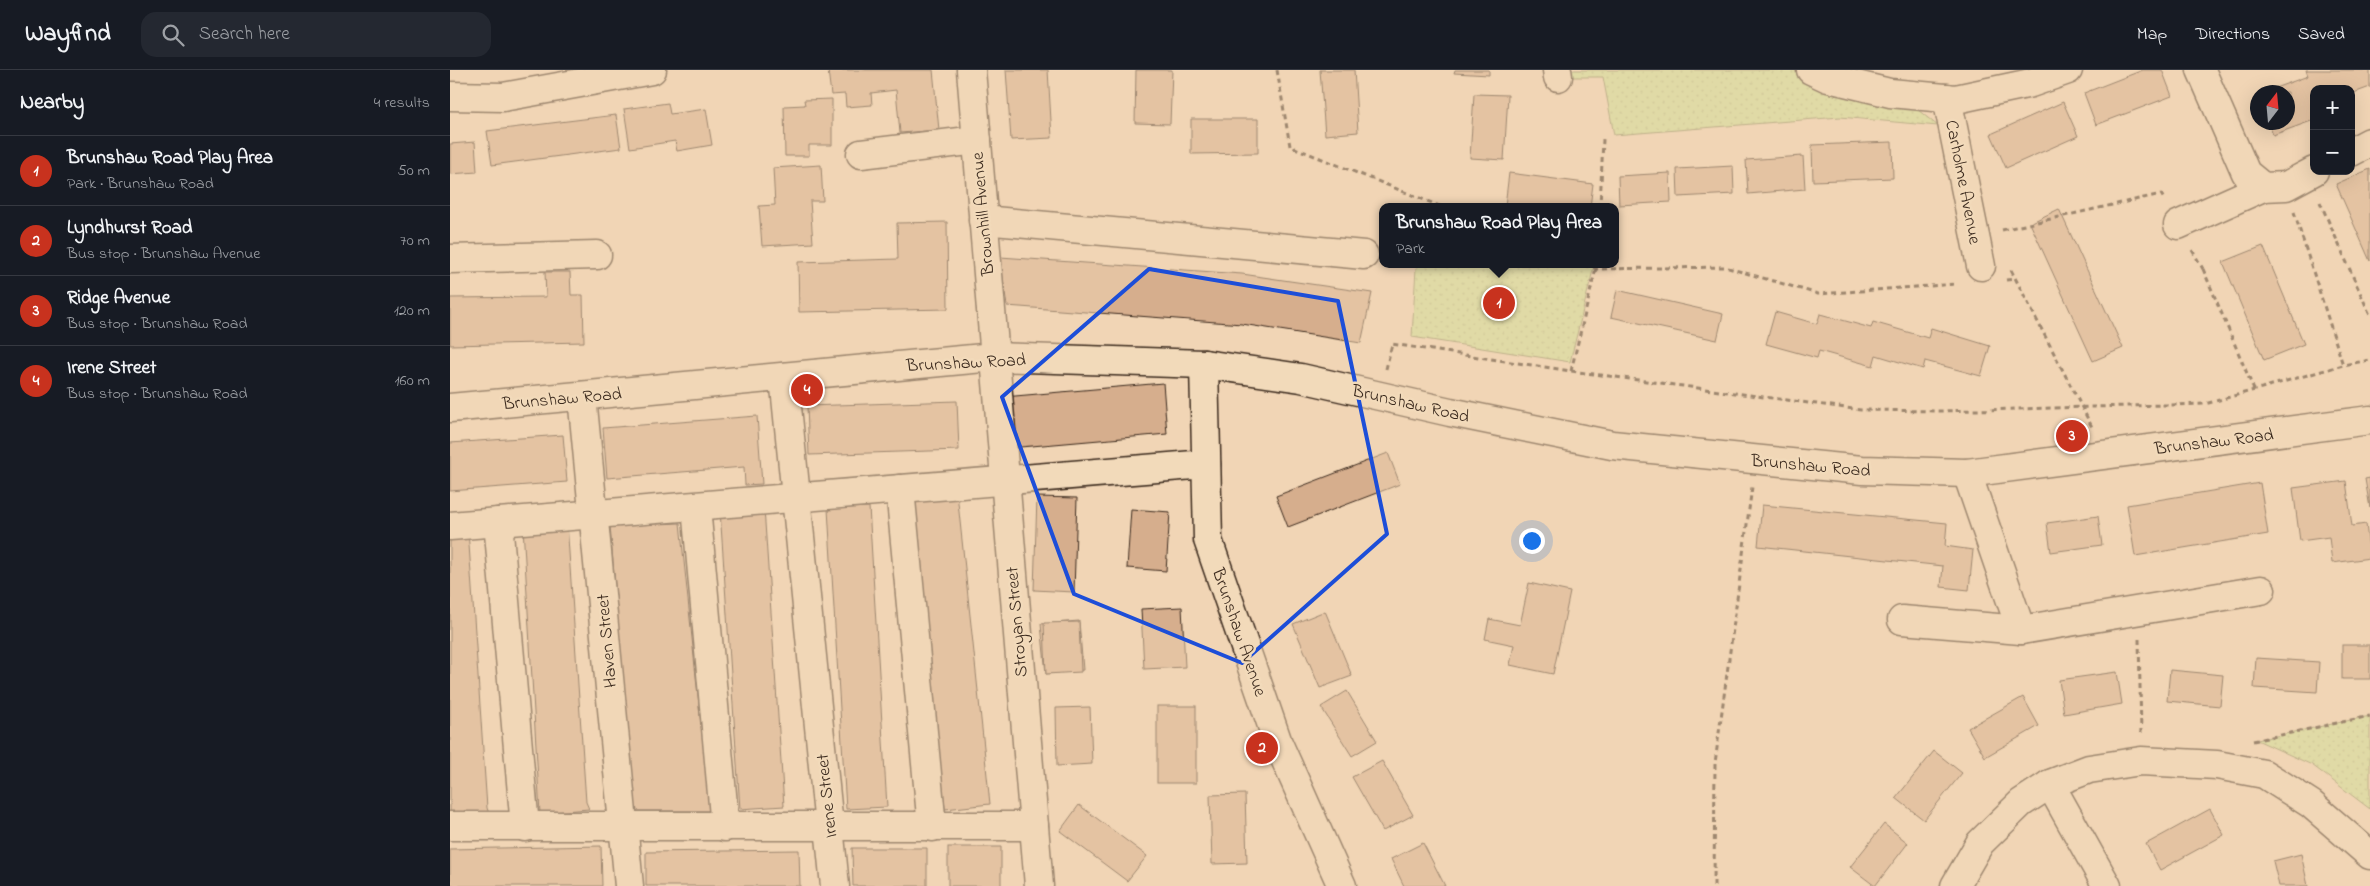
<!DOCTYPE html>
<html lang="en">
<head>
<meta charset="utf-8">
<style>
  body { margin:0; font-family:"Indie Flower",sans-serif; background:#242831; color:#f1f3f6 }
  .controls { position:absolute; right:15px; top:15px; display:grid; overflow:hidden; border-radius:10px; box-shadow:0 5px 20px #0002 }
  .controls button { width:45px; height:45px; display:grid; place-items:center; padding:0; border:0; border-bottom:1px solid #363941; background:#171b24; color:#f1f3f6; font:25px sans-serif }
  .compass { position:absolute; left:1800px; top:15px; width:45px; height:45px; border-radius:50%; background:#171b24; box-shadow:0 5px 20px #0002; rotate:16deg }
  .you { position:absolute; left:1081px; top:470px; width:18px; height:18px; margin:-12px; border:4px solid #fff; border-radius:50%; background:#1a73e8; box-shadow:0 0 0 8px #1a73e833 }
  .badge { display:grid; place-items:center; width:32px; height:32px; border-radius:50%; background:#c8321e; color:#fff; font-size:16px; font-weight:700 }
  .pin { position:absolute; translate:-50% -50%; border:2px solid #fff; box-shadow:0 1px 5px #0006 }
  .popup { position:absolute; left:929px; top:133px; width:240px; height:65px; box-sizing:border-box; display:grid; place-content:center; border-radius:10px; background:#171b24; filter:drop-shadow(0 1px 4px #0005); font-size:16px; white-space:nowrap; color:#9ea1a6 }
  .popup b { font-size:19px; color:#f1f3f6 }
  .popup::after { content:''; position:absolute; left:50%; top:100%; margin-left:-10px; border:10px solid transparent; border-top-color:#171b24 }
  .list { margin:0; padding:0; list-style:none }
  h2 { display:flex; justify-content:space-between; align-items:center; height:65px; margin:0; padding:0 20px; font-size:21px }
  h2 small { font-size:16px; font-weight:400; color:#9ea1a6 }
  .list li { display:grid; grid-template-columns:32px 1fr auto; gap:15px; align-items:center; box-sizing:border-box; height:70px; padding:0 20px; border-top:1px solid #363941 }
  .list b { display:block; font-size:19px; white-space:nowrap }
  .list p { margin:0; font-size:16px; white-space:nowrap; color:#9ea1a6 }
  .list em { font-size:16px; font-style:normal; color:#9ea1a6 }
  .icon { flex:none; width:28px; height:28px; fill:none; stroke:currentColor; stroke-width:2; stroke-linecap:round; stroke-linejoin:round }
  .map { position:relative; flex:none; width:1920px; height:816px; overflow:hidden }
  header { display:flex; align-items:center; gap:30px; box-sizing:border-box; height:70px; padding:0 25px; background:#171b24; border-bottom:1px solid #363941 }
  header strong { font-size:24px }
  nav { display:flex; gap:28px; margin-inline-start:auto; font-size:18px }
  .search { width:350px; height:45px; background:#242831; display:flex; align-items:center; gap:12px; box-sizing:border-box; padding:0 18px; border-radius:15px; color:#9ea1a6; font-size:19px }
  main { display:flex }
  aside { flex:1; background:#171b24 }
  .map>svg:first-child { display:block }
  .park { fill:url(#park-dots); stroke:#848559 }
  .building { fill:#d6ae8d; stroke:#3b2a1e }
  .lines { fill:none; stroke-linecap:round; stroke-linejoin:round }
  .minor-casing { stroke:#3b2a1e; stroke-width:31 }
  .path { stroke:#3b2a1e; stroke-width:3; stroke-dasharray:5 4; stroke-linecap:butt }
  .minor { stroke:#f2daba; stroke-width:28 }
  .marked { fill:none; stroke:#1d4ed8; stroke-width:4; stroke-linejoin:round }
  .labels { text-anchor:middle; stroke-width:5; stroke-linejoin:round; paint-order:stroke }
  .street-label { font-size:18px; fill:#3b2a1e; stroke:#f2daba }
</style>
</head>
<body>
<header>
<strong>Wayfind</strong>
<div class="search"><svg class="icon" aria-label="search" viewBox="0 0 24 24"><circle cx="10" cy="10" r="6"/><path d="M15 15l6 6"/></svg>Search here</div>
<nav><a>Map</a><a>Directions</a><a>Saved</a></nav>
</header>
<main>
<aside>
<h2>Nearby<small>4 results</small></h2>
<ul class="list">
<li><span class="badge">1</span><div><b>Brunshaw Road Play Area</b><p>Park · Brunshaw Road</p></div><em>50 m</em></li>
<li><span class="badge">2</span><div><b>Lyndhurst Road</b><p>Bus stop · Brunshaw Avenue</p></div><em>70 m</em></li>
<li><span class="badge">3</span><div><b>Ridge Avenue</b><p>Bus stop · Brunshaw Road</p></div><em>120 m</em></li>
<li><span class="badge">4</span><div><b>Irene Street</b><p>Bus stop · Brunshaw Road</p></div><em>160 m</em></li>
</ul>
</aside>
<div class="map">
<svg width="1920" height="816" viewBox="0 0 1920 816">
  <defs>
    <pattern id="park-dots" width="8" height="8" patternUnits="userSpaceOnUse" patternTransform="scale(1.25)"><rect width="8" height="8" fill="#cde094"/><path d="M2 2h.1M6 6h.1" fill="none" stroke="#b1c07f" stroke-width="1.8" stroke-linecap="round"/></pattern>
  </defs>
  <rect width="100%" height="100%" fill="#f1d5b5"/>
  <filter id="ink" filterUnits="userSpaceOnUse"><feTurbulence type="fractalNoise" baseFrequency=".02" numOctaves="2"/><feDisplacementMap in="SourceGraphic" scale="10" xChannelSelector="R" yChannelSelector="G"/><feConvolveMatrix kernelMatrix="1 2 1 2 8 2 1 2 1" color-interpolation-filters="sRGB"/></filter>
  <g filter="url(#ink)">
    <g class="park">
      <path d="M1120,0H1345L1458,32L1488,56L1390,47L1164,65L1153,7H1121Z"/>
      <path d="M969,194L1144,196L1120,292L962,267L966,198Z"/>
      <path d="M1920,646V739L1862,695L1807,670Z"/>
    </g>
    <g class="building">
      <path d="M378,0H483L489,60L450,63L446,20L421,23L422,35L396,37L395,24L381,25Z"/>
      <path d="M556,0H598L602,68L561,70Z"/>
      <path d="M686,0H722L720,54L685,53Z"/>
      <path d="M870,0H904L908,62L875,65Z"/>
      <path d="M1005,0H1039V5L1004,3Z"/>
      <path d="M1693,0H1712L1722,26L1646,55L1634,23Z"/>
      <path d="M1856,0H1920V17L1901,24V19H1864V50L1823,65L1818,52H1838V22H1814L1858,6Z"/>
      <path d="M1024,24L1058,25L1054,90L1020,88Z"/>
      <path d="M382,29V75H359V86H335L334,36L355,35L354,30Z"/>
      <path d="M1613,32L1628,66L1556,98L1541,64Z"/>
      <path d="M218,33L220,44L256,39L262,75L227,81L225,71L180,78L174,39Z"/>
      <path d="M166,45L171,78L42,95L37,61Z"/>
      <path d="M741,49H808V83L741,84Z"/>
      <path d="M25,72L27,102L0,104V74Z"/>
      <path d="M1442,72L1443,108L1363,111L1362,75Z"/>
      <path d="M1353,86L1355,119L1298,124L1296,90Z"/>
      <path d="M371,95L373,131H360L363,173L312,176L309,136L325,135L323,98Z"/>
      <path d="M1283,96L1284,124L1228,127L1227,99Z"/>
      <path d="M1920,99V191L1886,114Z"/>
      <path d="M1059,103L1143,114L1140,137L1055,136Z"/>
      <path d="M1220,103L1221,132L1169,135L1168,106Z"/>
      <path d="M1609,139L1673,278L1643,291L1580,153Z"/>
      <path d="M497,152L498,239L349,242L348,192L448,189L447,153Z"/>
      <path d="M1813,176L1854,274L1814,290L1773,192Z"/>
      <path d="M550,187L792,204L922,223L911,273L792,254L557,236Z"/>
      <path d="M95,202H120L121,225H133L134,272L0,275V228L96,227Z"/>
      <path d="M1167,220L1273,244L1267,270L1161,247Z"/>
      <path d="M1325,242L1367,254L1370,244L1421,258L1423,252L1478,268L1481,258L1540,276L1531,306L1475,291L1473,299L1426,285L1423,296L1369,281L1367,288L1316,274Z"/>
      <path d="M713,313L717,364L559,378L554,327Z"/>
      <path d="M507,331L509,380L359,385L357,336Z"/>
      <path d="M307,346L312,414L295,415L294,397L157,408L153,358Z"/>
      <path d="M113,365L117,412L0,421V373Z"/>
      <path d="M938,383L950,414L838,457L826,426Z"/>
      <path d="M1920,408V438L1915,409Z"/>
      <path d="M1896,411L1902,456L1916,454L1920,488L1882,493L1879,467L1850,471L1843,418Z"/>
      <path d="M1810,413L1818,464L1685,486L1677,435Z"/>
      <path d="M507,423L540,734L495,739L462,428Z"/>
      <path d="M587,427L627,428L624,522L584,520Z"/>
      <path d="M1312,435L1497,453L1495,476L1523,480L1519,520L1491,517L1493,496L1308,476Z"/>
      <path d="M419,437L437,737L396,739L378,439Z"/>
      <path d="M314,438L334,736L290,739L270,440Z"/>
      <path d="M681,439L720,442L716,501L677,498Z"/>
      <path d="M1648,446L1652,475L1601,482L1597,453Z"/>
      <path d="M117,453L136,732L139,739L90,743L73,457Z"/>
      <path d="M230,453L260,741H184L160,456Z"/>
      <path d="M18,460L37,738L40,746L0,750V462Z"/>
      <path d="M1079,513L1120,522L1103,604L1060,595L1064,575L1035,569L1039,549L1070,555Z"/>
      <path d="M732,537L735,597L694,599L691,539Z"/>
      <path d="M875,541L902,606L870,618L843,554Z"/>
      <path d="M629,551L633,600L596,604L591,554Z"/>
      <path d="M629,552L631,602L596,604L594,553Z"/>
      <rect x="1892" y="575" width="28" height="34"/>
      <path d="M1806,588L1869,592L1867,622L1804,618Z"/>
      <path d="M1720,600L1773,605L1770,636L1717,631Z"/>
      <path d="M1667,602L1672,634L1614,644L1609,610Z"/>
      <path d="M897,621L927,671L902,686L871,637Z"/>
      <path d="M1573,627L1589,656L1535,687L1518,658Z"/>
      <rect x="707" y="636" width="39" height="77"/>
      <path d="M640,637L642,694L607,696L606,638Z"/>
      <path d="M1484,681L1512,703L1474,750L1446,728Z"/>
      <path d="M932,691L963,745L933,761L902,707Z"/>
      <path d="M795,724L797,793L762,794L760,725Z"/>
      <path d="M629,735L697,786L677,811L610,761Z"/>
      <path d="M1760,739L1774,765L1710,800L1696,774Z"/>
      <path d="M1434,754L1458,773L1425,816L1400,797Z"/>
      <path d="M973,773L994,814L995,816H954L941,789Z"/>
      <path d="M151,776L152,816H0V779Z"/>
      <rect x="498" y="777" width="53" height="39"/>
      <path d="M402,778H477V816H403Z"/>
      <path d="M349,780L350,816H196V782Z"/>
      <path d="M1851,784L1858,816H1829L1823,791Z"/>
    </g>
    <g class="lines">
      <g class="minor-casing">
        <g id="minor">
          <path d="M521,0L589,816"/>
          <path d="M1107,0L1108,7"/>
          <path d="M1361,0L1378,8L1440,23L1506,29L1581,13L1618,0"/>
          <path d="M1751,0L1796,103L1813,117L1836,116L1864,101"/>
          <path d="M0,26L53,27L202,0"/>
          <path d="M1497,28L1531,196"/>
          <path d="M1901,82L1920,72"/>
          <path d="M411,84L527,70"/>
          <path d="M533,150L914,185"/>
          <path d="M1728,155L1813,117"/>
          <path d="M0,189L147,185"/>
          <path d="M754,294L758,470L828,673L892,816"/>
          <path d="M334,307L385,816"/>
          <path d="M132,326L179,816"/>
          <path d="M0,338L544,287L754,294L851,308L1000,342L1162,375L1412,400L1517,403L1920,350"/>
          <path d="M1517,403L1571,560"/>
          <path d="M450,419L482,757"/>
          <path d="M246,437L275,757"/>
          <path d="M48,452L75,757"/>
          <path d="M0,456L756,394"/>
          <path d="M1452,550L1571,560L1811,520"/>
          <path d="M1600,714L1657,816"/>
          <path d="M0,756H584"/>
          <path d="M1505,816L1530,773L1571,733L1600,714L1639,699L1691,691L1767,695L1814,704L1861,734L1920,785"/>
        </g>
      </g>
      <g class="path">
        <path d="M827,0L840,76L992,137"/>
        <path d="M1870,132L1920,245"/>
        <path d="M1150,137L1153,69"/>
        <path d="M1844,142L1893,295"/>
        <path d="M1552,160L1711,124L1714,129"/>
        <path d="M1742,180L1753,199"/>
        <path d="M1135,194L1147,199L1275,197L1368,224L1507,214"/>
        <path d="M1753,199L1804,320"/>
        <path d="M1561,200L1642,357"/>
        <path d="M1556,210L1565,209"/>
        <path d="M936,299L942,274L1121,301L1411,340L1490,341L1755,334L1893,295L1920,290"/>
        <path d="M1121,301L1147,194"/>
        <path d="M1689,569L1691,663"/>
        <path d="M1803,671L1920,646"/>
        <path d="M1264,816L1265,693L1302,417"/>
      </g>
      <use href="#minor" class="minor"/>
    </g>
  </g>
  <path d="M0 0H1920V816H0ZM699,199L888,231L937,464L792,593L624,524L552,327Z" fill="#f1d5b5" fill-opacity=".55" fill-rule="evenodd"/>
  <path class="marked" d="M699,199L888,231L937,464L792,593L624,524L552,327Z"/>
  <g class="labels">
    <g class="street-label">
      <text transform="translate(1514 112) rotate(79)" y="6">Carholme Avenue</text>
      <text transform="translate(532 144) rotate(-95)" y="6">Brownhill Avenue</text>
      <text transform="translate(516 292) rotate(-3)" y="6">Brunshaw Road</text>
      <text transform="translate(112 328) rotate(-5)" y="6">Brunshaw Road</text>
      <text transform="translate(961 333) rotate(13)" y="6">Brunshaw Road</text>
      <text transform="translate(1764 371) rotate(-7)" y="6">Brunshaw Road</text>
      <text transform="translate(1361 395) rotate(5)" y="6">Brunshaw Road</text>
      <text transform="translate(566 552) rotate(-95)" y="6">Stroyan Street</text>
      <text transform="translate(790 562) rotate(71)" y="6">Brunshaw Avenue</text>
      <text transform="translate(156 571) rotate(-95)" y="6">Haven Street</text>
      <text transform="translate(376 726) rotate(-96)" y="6">Irene Street</text>
    </g>
  </g>
</svg>
<div class="controls">
<button>+</button>
<button>−</button>
</div>
<svg class="compass" viewBox="-18 -18 36 36"><path d="M0-13l5 13h-10z" fill="#e53935"/><path d="M0 13l5-13h-10z" fill="#9ea1a6"/></svg>
<div class="you"></div>
<div class="pin badge" style="left:1049px;top:233px">1</div>
<div class="popup"><b>Brunshaw Road Play Area</b>Park</div>
<div class="pin badge" style="left:812px;top:678px">2</div>
<div class="pin badge" style="left:1622px;top:366px">3</div>
<div class="pin badge" style="left:357px;top:320px">4</div>
</div>
</main>
</body>
</html>
